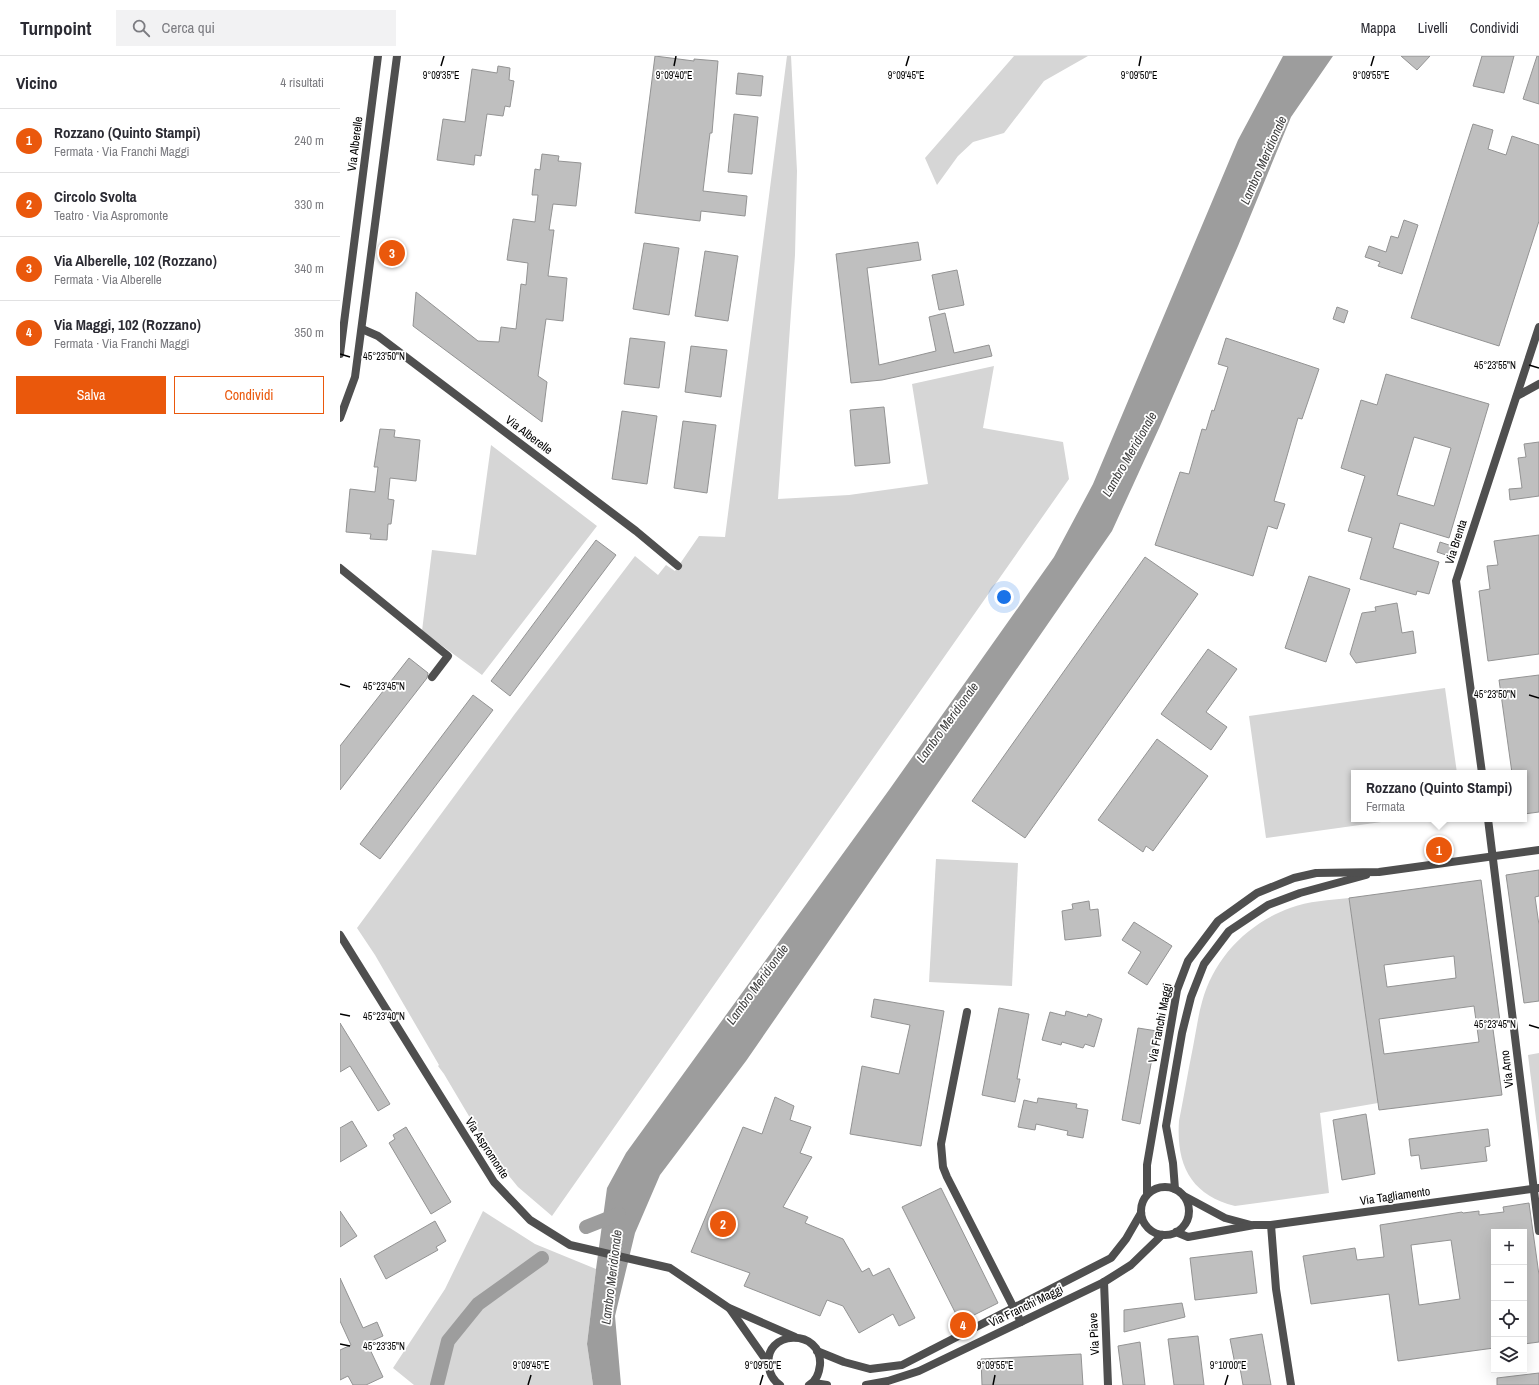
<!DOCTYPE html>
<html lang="it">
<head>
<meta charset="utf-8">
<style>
  body { margin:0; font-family:"Archivo Narrow",sans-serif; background:#f2f2f3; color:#2b2b33 }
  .controls { position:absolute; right:12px; bottom:12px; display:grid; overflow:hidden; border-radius:0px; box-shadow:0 4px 16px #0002 }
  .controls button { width:36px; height:36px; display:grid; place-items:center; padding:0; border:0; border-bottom:1px solid #e1e1e2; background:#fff; color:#2b2b33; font:20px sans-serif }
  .you { position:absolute; left:664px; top:541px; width:14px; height:14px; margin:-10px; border:3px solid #fff; border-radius:50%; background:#1a73e8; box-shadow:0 0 0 6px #1a73e833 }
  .badge { display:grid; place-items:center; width:26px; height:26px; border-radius:50%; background:#ea580c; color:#fff; font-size:13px; font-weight:700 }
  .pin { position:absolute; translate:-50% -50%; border:2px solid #fff; box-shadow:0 1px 4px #0006 }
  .popup { position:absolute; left:1011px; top:714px; width:176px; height:52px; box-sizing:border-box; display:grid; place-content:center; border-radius:0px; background:#fff; filter:drop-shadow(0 1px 3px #0005); font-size:13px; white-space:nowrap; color:#7c7c81 }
  .popup b { font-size:15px; color:#2b2b33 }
  .popup::after { content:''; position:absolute; left:50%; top:100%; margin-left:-8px; border:8px solid transparent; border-top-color:#fff }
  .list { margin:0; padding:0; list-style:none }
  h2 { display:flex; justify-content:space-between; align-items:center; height:52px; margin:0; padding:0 16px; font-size:17px }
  h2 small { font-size:13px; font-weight:400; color:#7c7c81 }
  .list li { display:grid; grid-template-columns:26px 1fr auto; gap:12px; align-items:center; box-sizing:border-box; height:64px; padding:0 16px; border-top:1px solid #e1e1e2 }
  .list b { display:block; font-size:15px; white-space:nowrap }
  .list p { margin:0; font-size:13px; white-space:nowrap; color:#7c7c81 }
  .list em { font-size:13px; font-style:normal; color:#7c7c81 }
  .actions { display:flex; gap:8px; padding:12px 16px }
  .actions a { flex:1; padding:9px 0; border:1px solid #ea580c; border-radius:0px; text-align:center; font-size:14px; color:#ea580c }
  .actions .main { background:#ea580c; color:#fff }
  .icon { flex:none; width:22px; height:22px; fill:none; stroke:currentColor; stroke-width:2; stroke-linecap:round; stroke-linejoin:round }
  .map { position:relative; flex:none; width:1199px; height:1329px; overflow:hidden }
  header { display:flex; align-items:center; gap:24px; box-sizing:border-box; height:56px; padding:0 20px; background:#fff; border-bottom:1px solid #e1e1e2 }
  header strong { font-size:19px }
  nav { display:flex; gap:22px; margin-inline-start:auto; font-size:14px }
  .search { width:280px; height:36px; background:#f2f2f3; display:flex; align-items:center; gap:10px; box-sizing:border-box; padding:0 14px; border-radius:0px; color:#7c7c81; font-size:15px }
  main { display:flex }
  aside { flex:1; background:#fff }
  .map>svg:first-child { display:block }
  .green { fill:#d6d6d6 }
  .water { fill:#9d9d9d }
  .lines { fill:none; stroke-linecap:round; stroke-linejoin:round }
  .canal { stroke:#9d9d9d; stroke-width:14 }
  .building { fill:#bfbfbf; stroke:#939393; fill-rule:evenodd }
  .minor { stroke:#4f4f4f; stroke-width:8 }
  .ticks { fill:none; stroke:#000; stroke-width:1.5 }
  .labels { text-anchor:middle; stroke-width:3.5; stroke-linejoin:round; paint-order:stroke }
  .street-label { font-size:12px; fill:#000; stroke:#fff }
  .water-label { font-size:13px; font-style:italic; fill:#3e3e3e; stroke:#fff }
  .ticks-label { font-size:10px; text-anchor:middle; fill:#000; stroke:#fff; stroke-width:3.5; stroke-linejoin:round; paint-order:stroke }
</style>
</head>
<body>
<header>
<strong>Turnpoint</strong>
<div class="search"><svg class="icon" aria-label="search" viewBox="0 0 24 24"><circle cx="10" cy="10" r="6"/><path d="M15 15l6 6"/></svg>Cerca qui</div>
<nav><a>Mappa</a><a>Livelli</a><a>Condividi</a></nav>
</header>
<main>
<aside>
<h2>Vicino<small>4 risultati</small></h2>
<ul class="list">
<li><span class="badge">1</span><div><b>Rozzano (Quinto Stampi)</b><p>Fermata · Via Franchi Maggi</p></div><em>240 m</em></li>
<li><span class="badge">2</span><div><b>Circolo Svolta</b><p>Teatro · Via Aspromonte</p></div><em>330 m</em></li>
<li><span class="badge">3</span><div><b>Via Alberelle, 102 (Rozzano)</b><p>Fermata · Via Alberelle</p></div><em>340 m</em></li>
<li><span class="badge">4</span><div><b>Via Maggi, 102 (Rozzano)</b><p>Fermata · Via Franchi Maggi</p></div><em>350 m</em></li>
</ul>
<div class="actions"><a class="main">Salva</a><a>Condividi</a></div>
</aside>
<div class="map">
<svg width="1199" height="1329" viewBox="0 0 1199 1329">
  <rect width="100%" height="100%" fill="#fff"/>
  <g class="green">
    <path d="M447,0H451L457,115L455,199L438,443L509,439L588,428L572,328L654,310L643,372L723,386L729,423L212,1160L178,1131L152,1099L104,1018L98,1010L99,1009L35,899L17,872L174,659L295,500L318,519L326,509L335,515L359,480L385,481Z"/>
    <path d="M674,0H748L704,25L664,77L633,86L618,100L597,129L585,102Z"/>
    <path d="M151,389L257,470L142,619L82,575L92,494L136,499Z"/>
    <path d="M1105,632L1117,717H1014V763H1063L926,782L909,660Z"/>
    <path d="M596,803L678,807L672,930L589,926Z"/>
    <path d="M1009,842L1038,1047L980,1057L989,1137L895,1150C851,1139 836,1109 839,1065C844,1040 848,1015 853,991C856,976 858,960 862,946C874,902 907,868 950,852C968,845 990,844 1009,842Z"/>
    <path d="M1199,997V1086L1188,999Z"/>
    <path d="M143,1155L195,1188L256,1213L247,1288L253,1329H74L53,1312L105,1233Z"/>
  </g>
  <path class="water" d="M943,0H993L951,61L898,190L820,370L772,475L406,1005L320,1119L295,1177L275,1260L281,1329H253L247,1288L256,1213L267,1132L286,1097L549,734L714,501L753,428L898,84Z"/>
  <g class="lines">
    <g class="canal">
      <path d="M246,1171L279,1158"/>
      <path d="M97,1329L108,1285L138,1248L202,1202"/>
    </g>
  </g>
  <g class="building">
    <path d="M315,0L354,5V3L378,5L372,77H370L363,135L407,140L405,160L361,155L360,165L295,157Z"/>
    <path d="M1061,0H1090L1077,14Z"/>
    <path d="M1142,0H1174L1164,37L1133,30Z"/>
    <path d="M1197,0H1199V48L1183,43Z"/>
    <path d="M158,10L170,12L169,24L174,25L170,51L165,50L163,60L147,58L141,100L135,99L134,109L97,104L103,63L125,66L132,13L157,17Z"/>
    <path d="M398,17L423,20L421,40L396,38Z"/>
    <path d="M394,58L418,61L412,118L388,116Z"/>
    <path d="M1133,68L1153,74L1148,93L1166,99L1172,80L1199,89V165L1159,290L1071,262Z"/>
    <path d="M202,98L219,100L218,105L241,107L236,150L213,148L209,174H214L208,220L227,222L223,265L206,263L198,320L207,326L202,366L73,270L76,236L138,285L159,286L161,271L176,273L181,228L186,229L188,207L167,204L173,163L195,166L198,139H192L195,113L200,114Z"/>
    <path d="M1064,164L1078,169L1062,218L1038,210L1040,206L1025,201L1029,190L1046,196L1051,180L1058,182Z"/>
    <path d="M578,186L581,204L527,212L539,309L596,295L589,261L605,257L614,297L649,289L652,300L542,324L511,327L496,198Z"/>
    <path d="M304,187L339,192L329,259L293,253Z"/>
    <path d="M365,195L398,200L388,265L355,260Z"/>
    <path d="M617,214L624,249L599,254L592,219Z"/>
    <path d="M997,251L1008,255L1004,267L993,263Z"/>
    <path d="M290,282L325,286L319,332L284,328Z"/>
    <path d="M886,282L979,313L962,363L958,362L934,445L945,448L937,473L928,470L913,520L815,489L840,416L849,418L862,373L866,374L872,354L874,355L888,311L878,308Z"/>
    <path d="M351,290L387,294L381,341L345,336Z"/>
    <path d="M1046,318L1149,348L1109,482L1060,467L1053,492L1099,506L1089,538L1077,535L1076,539L1020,523L1032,482L1008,475L1025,420L1001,412L1021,344L1037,349ZM1074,381L1111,392L1094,450L1057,439Z"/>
    <path d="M544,351L550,407L515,410L510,354Z"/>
    <path d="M282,355L317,360L307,428L272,423Z"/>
    <path d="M343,365L376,369L367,437L334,432Z"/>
    <path d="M40,373L55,374L54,381L80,384L76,425L50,422L48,443L54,444L51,468H48L47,484L30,483L31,478L6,476L10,433L35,436L38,411H34Z"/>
    <path d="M1199,386V440L1170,444L1169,433L1182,432L1178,402L1186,401L1184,388Z"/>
    <path d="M1199,479V598L1148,605L1139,535L1150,533L1147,510L1158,509L1154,485Z"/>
    <path d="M256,484L276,499L170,640L151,625Z"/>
    <path d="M1100,486L1115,491L1112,501L1097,496Z"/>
    <path d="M805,501L858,538L685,782L632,745Z"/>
    <path d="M969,520L1010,533L986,606L945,592Z"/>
    <path d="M1057,547L1062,577L1073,575L1076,597L1016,607L1010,598L1022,557L1036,555L1035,551Z"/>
    <path d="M868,593L897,613L866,656L887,671L871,694L821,658Z"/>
    <path d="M69,602L88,617L87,622L0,734V690Z"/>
    <path d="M1199,619V756L1184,758V717H1172L1159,624Z"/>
    <path d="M133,639L153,654L40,803L20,788Z"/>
    <path d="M817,683L868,720L813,795L806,790L803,796L758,764Z"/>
    <path d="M1199,814V840L1195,841L1199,869V945L1184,947L1166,819Z"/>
    <path d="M1141,824L1160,965L1152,966L1162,1039L1039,1054L1009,842ZM1114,900L1116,922L1047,931L1044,909ZM1134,950L1139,986L1044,998L1039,963Z"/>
    <path d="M749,845L750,854L758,853L761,880L725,884L722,855L733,853L732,848Z"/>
    <path d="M794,866L832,890L807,929L788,917L801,896L782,884Z"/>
    <path d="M534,943L604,955L581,1090L510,1078L522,1010L559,1018L570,969L531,961Z"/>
    <path d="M659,952L689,958L677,1023H680L675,1046L642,1039Z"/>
    <path d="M726,955L747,961L748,958L762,963L754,991L745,988L743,992L722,986L721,989L702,984L710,956L725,960Z"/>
    <path d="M0,967L50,1048L38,1055L10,1010L0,1016Z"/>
    <path d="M798,972L817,975L800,1068L782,1064Z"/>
    <path d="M435,1041L454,1050L450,1064L471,1071L460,1097L472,1101L443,1151L468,1161L465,1167L503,1183L522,1216L529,1212L533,1220L549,1212L575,1262L559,1270L553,1258L519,1277L503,1250L487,1244L480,1260L404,1230L410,1217L351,1196L403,1071L422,1078Z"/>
    <path d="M698,1042L737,1048L736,1052L748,1054L743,1082L727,1079L728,1075L696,1068L695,1074L678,1071L684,1044L697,1047Z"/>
    <path d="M1026,1058L1035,1118L1002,1124L993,1064Z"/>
    <path d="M12,1065L27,1090L0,1106V1072Z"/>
    <path d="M66,1071L111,1146L91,1158L49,1087L55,1083L53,1079Z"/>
    <path d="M1148,1073L1150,1090L1145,1091L1147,1105L1081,1113L1079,1099L1071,1100L1069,1083Z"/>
    <path d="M601,1132L658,1247L620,1266L562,1151Z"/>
    <path d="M1189,1147L1199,1219V1286L1184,1288V1176H1154V1292L1058,1305L1049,1238L971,1248L963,1200L1015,1192L1017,1204L1044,1201L1040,1169L1122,1156L1123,1157L1139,1155V1159L1164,1156L1163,1151ZM1111,1184L1120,1243L1079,1249L1071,1189Z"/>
    <path d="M0,1155L17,1180L0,1191Z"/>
    <path d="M95,1165L106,1185L96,1191L98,1194L46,1223L34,1200Z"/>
    <path d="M912,1195L917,1237L855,1244L850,1202Z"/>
    <path d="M0,1222L23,1272L37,1266L43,1280L27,1287L43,1321L26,1329H13L8,1320L0,1324V1294L11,1289L0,1265Z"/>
    <path d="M842,1247L845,1261L784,1276V1254Z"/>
    <path d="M922,1278L931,1329H903L900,1312L896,1313L890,1283Z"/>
    <path d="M858,1280L864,1329H834L828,1283Z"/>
    <path d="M800,1286L805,1329H783L778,1290Z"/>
    <path d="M741,1298L743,1329H642L641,1303Z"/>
    <path d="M1199,1317V1329H1157V1322Z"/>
  </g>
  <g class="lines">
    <g class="minor">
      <path d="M22,273L38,280L296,475L338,510"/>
      <path d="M0,298L38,0"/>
      <path d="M1177,340L1199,328"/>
      <path d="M0,362L15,321L57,0"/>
      <path d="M0,512L108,600L92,621"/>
      <path d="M1142,717L1116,525L1199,271"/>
      <path d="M1148,763L1199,1175"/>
      <path d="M0,879L154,1126L190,1164L230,1189L330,1212L389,1252L455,1281"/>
      <path d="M627,956L601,1088L603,1111L607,1121L681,1266"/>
      <circle cx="825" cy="1155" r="24"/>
      <path d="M835,1133L833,1107L826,1070L842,977L851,941L864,908L889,875L928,849L960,837L1026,819"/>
      <path d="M807,1137V1109L837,934L848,905L878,865L917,837L954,822L976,817L1039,816L1199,794"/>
      <path d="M844,1140L885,1162L911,1169"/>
      <path d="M931,1169L936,1233L951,1329"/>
      <path d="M836,1176L848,1181L914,1169H931L1199,1132"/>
      <path d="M764,1226L768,1329"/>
      <path d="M390,1253L428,1307"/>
      <path d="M477,1295L504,1306L530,1313L562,1309L771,1202L786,1183L801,1157"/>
      <path d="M474,1327L487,1329"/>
      <path d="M440,1329C434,1325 430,1319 429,1311C422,1273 483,1272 480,1309C479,1317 477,1325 469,1329"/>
      <path d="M526,1329L548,1325L579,1315L764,1226L791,1209L822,1179"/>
    </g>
  </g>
  <path class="ticks" d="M101,10L104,0M334,10L336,0M566,10L569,0M799,10L801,0M1031,10L1034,0M0,298L10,301M1189,309L1199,312M0,628L10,631M1189,639L1199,642M0,958L10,960M1189,969L1199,972M0,1288L10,1290M188,1329L191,1319M420,1329L423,1319M653,1329L655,1319M885,1329L888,1319"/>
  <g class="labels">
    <g class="street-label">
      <text transform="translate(15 88) rotate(-83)" y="4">Via Alberelle</text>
      <text transform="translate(189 379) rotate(37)" y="4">Via Alberelle</text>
      <text transform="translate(1116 486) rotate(-72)" y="4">Via Brenta</text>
      <text transform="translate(820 967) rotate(-79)" y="4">Via Franchi Maggi</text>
      <text transform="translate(1167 1013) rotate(-97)" y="4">Via Arno</text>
      <text transform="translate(147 1092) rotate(57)" y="4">Via Aspromonte</text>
      <text transform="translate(1055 1140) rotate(-8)" y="4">Via Tagliamento</text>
      <text transform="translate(686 1250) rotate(-26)" y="4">Via Franchi Maggi</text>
      <text transform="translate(754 1278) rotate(-93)" y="4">Via Piave</text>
    </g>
    <g class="water-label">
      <text transform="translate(923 104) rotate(-66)" y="5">Lambro Meridionale</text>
      <text transform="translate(789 398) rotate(-60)" y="5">Lambro Meridionale</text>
      <text transform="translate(607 666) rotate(-54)" y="5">Lambro Meridionale</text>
      <text transform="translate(417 928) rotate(-54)" y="5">Lambro Meridionale</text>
      <text transform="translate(271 1221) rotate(-83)" y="5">Lambro Meridionale</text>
    </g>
  </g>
  <g class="ticks-label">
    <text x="101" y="23">9°09'35"E</text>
    <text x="334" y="23">9°09'40"E</text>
    <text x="566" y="23">9°09'45"E</text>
    <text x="799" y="23">9°09'50"E</text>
    <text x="1031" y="23">9°09'55"E</text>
    <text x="44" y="304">45°23'50"N</text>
    <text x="1155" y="313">45°23'55"N</text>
    <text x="44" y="634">45°23'45"N</text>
    <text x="1155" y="642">45°23'50"N</text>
    <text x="44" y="964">45°23'40"N</text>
    <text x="1155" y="972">45°23'45"N</text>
    <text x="44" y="1294">45°23'35"N</text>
    <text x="191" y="1313">9°09'45"E</text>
    <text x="423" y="1313">9°09'50"E</text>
    <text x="655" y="1313">9°09'55"E</text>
    <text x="888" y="1313">9°10'00"E</text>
  </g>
</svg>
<div class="controls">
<button>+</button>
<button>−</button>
<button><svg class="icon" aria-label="locate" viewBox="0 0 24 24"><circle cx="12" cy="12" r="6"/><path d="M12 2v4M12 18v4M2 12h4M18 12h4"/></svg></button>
<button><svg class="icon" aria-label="layers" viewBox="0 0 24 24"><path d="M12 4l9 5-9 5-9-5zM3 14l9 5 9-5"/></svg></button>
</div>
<div class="you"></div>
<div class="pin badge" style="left:1099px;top:794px">1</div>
<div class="popup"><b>Rozzano (Quinto Stampi)</b>Fermata</div>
<div class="pin badge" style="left:383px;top:1168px">2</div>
<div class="pin badge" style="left:52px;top:197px">3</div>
<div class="pin badge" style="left:623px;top:1269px">4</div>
</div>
</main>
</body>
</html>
